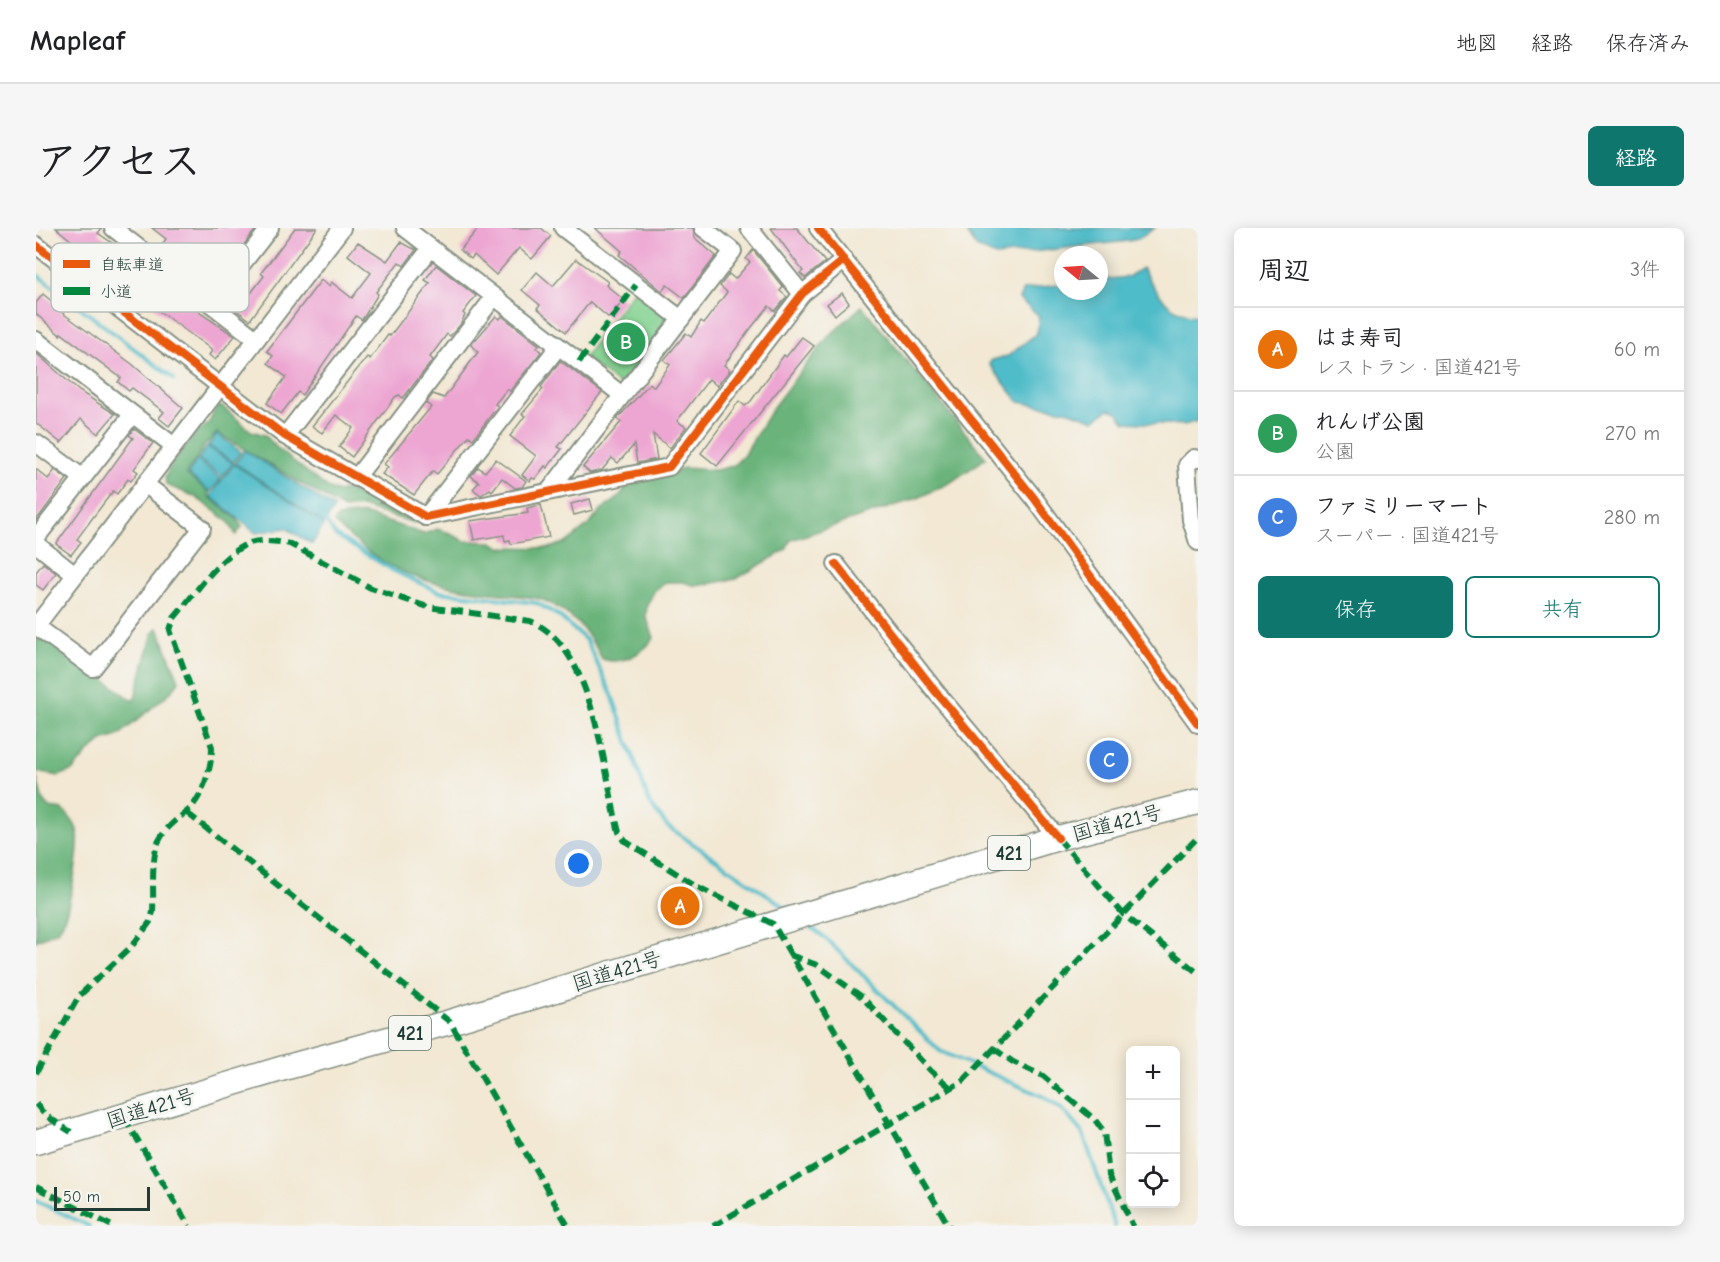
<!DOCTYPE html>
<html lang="ja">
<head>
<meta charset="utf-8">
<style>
  body { margin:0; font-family:"Comic Neue","Klee One",sans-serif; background:#f6f6f6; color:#202124 }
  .controls { position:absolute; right:18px; bottom:18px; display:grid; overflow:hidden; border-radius:9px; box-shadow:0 3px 15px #0003 }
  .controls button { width:54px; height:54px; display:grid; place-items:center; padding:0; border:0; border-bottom:2px solid #e0e0e0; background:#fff; color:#202124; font:30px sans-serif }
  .compass { position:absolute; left:1018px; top:18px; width:54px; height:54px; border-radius:50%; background:#fff; box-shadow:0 3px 15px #0003; rotate:288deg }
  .scale { position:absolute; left:18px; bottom:15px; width:96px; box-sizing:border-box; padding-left:6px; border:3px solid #1f3d34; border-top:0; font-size:16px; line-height:21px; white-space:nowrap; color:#1f3d34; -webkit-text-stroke:4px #f6f6f2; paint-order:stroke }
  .you { position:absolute; left:543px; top:636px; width:21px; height:21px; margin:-15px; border:4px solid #fff; border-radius:50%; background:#1a73e8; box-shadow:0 0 0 9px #1a73e833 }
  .badge { display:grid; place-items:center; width:39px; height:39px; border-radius:50%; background:#0f766e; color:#fff; font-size:20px; font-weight:700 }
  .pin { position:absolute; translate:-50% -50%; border:3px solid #fff; box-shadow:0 2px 6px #0006 }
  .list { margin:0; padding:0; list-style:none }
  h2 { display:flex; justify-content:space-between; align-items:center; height:78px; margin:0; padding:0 24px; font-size:26px }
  h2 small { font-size:20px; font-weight:400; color:#757577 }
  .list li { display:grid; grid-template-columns:39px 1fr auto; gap:18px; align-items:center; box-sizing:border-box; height:84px; padding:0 24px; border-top:2px solid #e0e0e0 }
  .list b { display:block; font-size:22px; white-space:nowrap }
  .list p { margin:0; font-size:20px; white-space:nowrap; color:#757577 }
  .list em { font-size:20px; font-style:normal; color:#757577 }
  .actions { display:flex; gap:12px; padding:18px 24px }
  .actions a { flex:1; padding:14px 0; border:2px solid #0f766e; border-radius:9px; text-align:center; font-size:21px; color:#0f766e }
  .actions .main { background:#0f766e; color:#fff }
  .icon { flex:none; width:33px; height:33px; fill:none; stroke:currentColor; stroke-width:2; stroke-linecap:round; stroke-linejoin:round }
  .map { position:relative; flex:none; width:1162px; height:998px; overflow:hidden; border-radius:9px }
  header { display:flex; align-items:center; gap:36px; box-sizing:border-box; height:84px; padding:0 30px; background:#fff; border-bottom:2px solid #e0e0e0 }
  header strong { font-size:28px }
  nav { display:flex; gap:33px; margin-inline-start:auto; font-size:21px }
  .intro { display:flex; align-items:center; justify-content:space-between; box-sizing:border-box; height:144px; padding:0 36px }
  h1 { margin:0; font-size:42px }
  .button { padding:15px 27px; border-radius:9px; background:#0f766e; color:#fff; font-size:21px; font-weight:700 }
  main { display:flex; gap:36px; padding:0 36px }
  aside { flex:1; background:#fff; border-radius:9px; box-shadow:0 3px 15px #0003 }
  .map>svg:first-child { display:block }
  .green { fill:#83d291; stroke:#518862; stroke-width:1.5 }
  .forest { fill:#6ab47b; stroke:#447858; stroke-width:1.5 }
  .water { fill:#4fbcc9; stroke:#377c7e; stroke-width:1.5 }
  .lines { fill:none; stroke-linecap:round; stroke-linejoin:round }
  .stream { stroke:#4fbcc9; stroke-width:4 }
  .building { fill:#eda5d2 }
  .minor-casing { stroke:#889284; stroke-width:20 }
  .highway-casing { stroke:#889284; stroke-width:27 }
  .minor { stroke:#fff; stroke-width:16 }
  .highway { stroke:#fff; stroke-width:24 }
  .quiet { stroke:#00873e; stroke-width:6; stroke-dasharray:12 6; stroke-linecap:butt }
  .cycleway-casing { stroke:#f6f6f2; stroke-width:11 }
  .cycleway { stroke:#e8590c; stroke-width:8 }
  .labels { text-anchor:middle; stroke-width:6; stroke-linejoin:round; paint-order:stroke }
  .shield { fill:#f6f6f2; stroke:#60746d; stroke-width:1.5 }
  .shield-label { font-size:20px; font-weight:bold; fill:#1f3d34 }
  .street-label { font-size:21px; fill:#1f3d34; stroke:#f6f6f2 }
  .key { fill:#f6f6f2; stroke:#b6beb9; stroke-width:1.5 }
  .key-label { font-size:16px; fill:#1f3d34 }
</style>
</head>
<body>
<header>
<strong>Mapleaf</strong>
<nav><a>地図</a><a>経路</a><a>保存済み</a></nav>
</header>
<div class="intro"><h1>アクセス</h1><a class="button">経路</a></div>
<main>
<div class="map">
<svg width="1162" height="998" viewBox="0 0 1162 998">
  <rect width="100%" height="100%" fill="#f6f6f2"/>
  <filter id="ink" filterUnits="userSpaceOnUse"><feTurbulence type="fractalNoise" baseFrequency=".0167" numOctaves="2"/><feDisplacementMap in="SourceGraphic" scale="12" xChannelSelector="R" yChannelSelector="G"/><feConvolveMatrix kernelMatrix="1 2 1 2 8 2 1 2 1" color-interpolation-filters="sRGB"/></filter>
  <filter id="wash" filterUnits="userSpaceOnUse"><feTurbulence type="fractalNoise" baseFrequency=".008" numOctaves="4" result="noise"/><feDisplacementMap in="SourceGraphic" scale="24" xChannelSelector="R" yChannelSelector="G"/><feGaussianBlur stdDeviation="1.35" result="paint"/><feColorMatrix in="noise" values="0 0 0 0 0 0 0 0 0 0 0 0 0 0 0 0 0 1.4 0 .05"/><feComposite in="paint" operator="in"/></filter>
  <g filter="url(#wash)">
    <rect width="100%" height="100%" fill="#f2e8d3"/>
    <path class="green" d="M598,62L634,91V95L584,157L548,130Z"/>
    <g class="forest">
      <path d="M826,78L950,230L915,254L882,270L755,312L750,322L700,351L660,358L647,354H631L619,362L611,377L610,388L618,410C607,425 585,438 566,431C552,402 535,384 505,371C457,364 405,363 361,341C337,330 318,312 298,295L302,289L328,286L388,306L401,301L414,305L428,313L456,314L464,319L514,320L531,314L554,296L564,283L581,271L594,255L637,246L647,240L680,242L697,238L708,227L737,179L764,144L793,108Z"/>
      <path d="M181,178L187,179L215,203L229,207L242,221L293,261L303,264L308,262L335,270L378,291L381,296L326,279L308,281L181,205L169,217L150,246L173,264L172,268L200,290L206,299L200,307L192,293L158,268L130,257L129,249L136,235L162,203L172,196Z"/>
      <path d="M122,400L143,453L136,463L82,508L66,513L53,524L37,542L23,548L0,544V411L12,412L98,473L117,404Z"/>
      <path d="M0,547L7,573L13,580L27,582C33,588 40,596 42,605C44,620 33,694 21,703C15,707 6,709 0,713Z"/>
    </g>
    <g class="water">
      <path d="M928,0H1119L1102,11L1092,13L960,28L941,20Z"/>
      <path d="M1106,40C1120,63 1132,86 1162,88V193L1148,197L1089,194L1081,184L1073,181L1058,192L1034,183L983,174L953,136L956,132L972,128L1001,105L1003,88L983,71L987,62L1027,56V63H1063V52L1092,49Z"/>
      <path d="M181,206L205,224L197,234L172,218Z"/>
      <path d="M171,219L197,235L186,249L162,231Z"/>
      <path d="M209,222L298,280L276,316L250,300L220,305L174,268L198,236L287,295L199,235Z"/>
      <path d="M161,232L185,251L174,264L152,246Z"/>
    </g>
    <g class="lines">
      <g class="stream">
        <path d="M0,46L138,151"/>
        <path d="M287,289L299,307L358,343L403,364L501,375L523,388L550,412L576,467L613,574L631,598L755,683"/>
        <path d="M770,695L789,710L904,823L1006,868L1026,881L1047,906L1079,998"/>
        <path d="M0,973L53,998"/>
      </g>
    </g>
    <g id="blocks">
      <g class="building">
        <path d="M20,0H66L62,5L99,31L98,33L132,60L131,63L199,108L179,132L173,127L176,123L172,119L105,70L107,68L89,54L90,52L70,37L68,39Z"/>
        <path d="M116,0H221L175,58L163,49L167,43L143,25L140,30L125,18L130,11Z"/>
        <path d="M259,0H281L214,92L198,80L212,62L215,65L228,48L225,45Z"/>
        <path d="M443,0H505L515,8L496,31L483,20L460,47L438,27L435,31L424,22Z"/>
        <path d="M559,0H657L659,10L680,28L648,70L631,57L626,63L583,27L586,23Z"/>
        <path d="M735,0H761L789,34L769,50L764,45L767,43Z"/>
        <path d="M322,14L351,33L365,14L380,22L368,38L363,34L340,64L342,66L326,92L320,88L266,167L262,164L245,186L231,175L250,149L232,135L237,128L231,123L285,52L293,58L295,54L316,70L335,45L312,27Z"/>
        <path d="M717,22L747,59L744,63L751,69L739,83L733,78L715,100L688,137L694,142L681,158L673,151L641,193L650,199L634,220L617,206L621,231L601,235L598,217L582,235L576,230L566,242L554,245L547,239L585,194L581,191L614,155L618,159L634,137L628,132L650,105L655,109L665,93L668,95L691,64L684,58L693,46L699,51L714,34L710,31Z"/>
        <path d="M540,31L572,54L570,57L588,72L573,90L554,74L530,104L501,80L504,77L486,62L501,44L517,58Z"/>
        <path d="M400,37L440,68L427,85L429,87L424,97L414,108L411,106L394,129L397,132L367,170L363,167L359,169L316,229L303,219L317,200L300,187L286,205L276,198L331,129L334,131L352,107L354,108L394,55L389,52Z"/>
        <path d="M806,65L813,75L799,87L791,76Z"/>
        <path d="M7,66L19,76L17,78L96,136L147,180L133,198L123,190L128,184L96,160L93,163L82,154L85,150L25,105L24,107L0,86V75Z"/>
        <path d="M460,88L464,91L466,88L503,117L501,120L505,124L474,163L471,161L459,176L462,178L437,211L433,208L401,246L397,243L378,267L346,246L352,239L348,236L395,179L390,175L397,166L408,170L442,124L435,117Z"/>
        <path d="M766,109L778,118L681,238L665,225L703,173L709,178L715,173L748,127L750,129Z"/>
        <path d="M0,125L43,163L79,186L62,206L45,191L25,215L0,195Z"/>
        <path d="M524,133L566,164L522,219L526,221L511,240L509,238L499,251L496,250L494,253L486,247L500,228L474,208L489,188L486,186L507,161L505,159Z"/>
        <path d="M98,201L117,215L98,241L102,244L95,253L92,251L81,266L77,263L58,288L41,311L45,314L35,327L20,316L97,210L93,207Z"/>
        <path d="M460,231L490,253L486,259L479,260L466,250L456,263L454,261L445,267L437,261L443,254L435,248L442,239L449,244Z"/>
        <path d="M0,241L12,251L19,242L31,251L0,293Z"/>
        <path d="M554,271L557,282L538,287L535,276Z"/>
        <path d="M505,277L513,309L475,316L474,312L469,313L468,307L438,312L434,293L492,285L491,280Z"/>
        <path d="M7,335L20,345L7,362L0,357V344Z"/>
      </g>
    </g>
  </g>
  <g filter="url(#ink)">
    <use href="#blocks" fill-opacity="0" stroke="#889284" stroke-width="1.5"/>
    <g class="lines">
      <g class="minor-casing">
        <g id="minor">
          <path d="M77,0L220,111"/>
          <path d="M369,0L586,167"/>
          <path d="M527,0L645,91"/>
          <path d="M713,0L766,66"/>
          <path d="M782,0L998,270L1162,496"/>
          <path d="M0,17L249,208L390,289L633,239L766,66L808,32"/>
          <path d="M175,76L234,0"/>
          <path d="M0,112L138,218"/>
          <path d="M249,208L395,20"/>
          <path d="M0,215L47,250"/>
          <path d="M1162,231L1158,230L1151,237L1155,292L1162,314"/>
          <path d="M320,250L458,69"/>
          <path d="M513,263L697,23L667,0"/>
          <path d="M390,289L522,119"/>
          <path d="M0,310L96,187"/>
          <path d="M0,316L39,347"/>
          <path d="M800,336L900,464L1022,610"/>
          <path d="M0,398L306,0"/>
          <path d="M0,398L57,440L166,300L109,256"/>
        </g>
      </g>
      <g class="highway-casing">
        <path id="highway" d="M0,914L248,840L414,794L1022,610L1162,574"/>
      </g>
      <use href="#minor" class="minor"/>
      <use href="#highway" class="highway"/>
      <g class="quiet">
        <path d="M543,134L600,57"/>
        <path d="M151,585L414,794L532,998"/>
        <path d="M1022,610L1088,687L1162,745"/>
        <path d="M754,727L781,737L826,769L895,843L915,860"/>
        <path d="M957,820L977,834L1007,848L1059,892L1068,904L1073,947L1097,998"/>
        <path d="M0,845L43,768L96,718L114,694L117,684C118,666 114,626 124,611C130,600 140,592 149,585C166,573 176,539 176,519L134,402L138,390C157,368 182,331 207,318C220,310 240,313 254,316L335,360L392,379L494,393C560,419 567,546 583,604L589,613L662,659L737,696L913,998"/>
        <path d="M0,876L9,887L35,904"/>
        <path d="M88,889L153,998"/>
        <path d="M0,959L76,998"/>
        <path d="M677,998L927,853L1162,609"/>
      </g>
      <g class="cycleway-casing">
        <g id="cycleway">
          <path d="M782,0L998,270L1162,496"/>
          <path d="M0,17L249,208L390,289L633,239L766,66L808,32"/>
          <path d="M800,336L900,464L1022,610"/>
        </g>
      </g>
      <use href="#cycleway" class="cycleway"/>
    </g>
  </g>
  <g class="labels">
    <g class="shield">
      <rect x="952" y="608" width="42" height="34" rx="4.5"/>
      <rect x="353" y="788" width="42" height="34" rx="4.5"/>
    </g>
    <g class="shield-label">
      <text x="973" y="632">421</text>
      <text x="374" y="812">421</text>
    </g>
    <g class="street-label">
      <text transform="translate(1081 595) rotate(-15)" y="7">国道421号</text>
      <text transform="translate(581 743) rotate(-17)" y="7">国道421号</text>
      <text transform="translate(115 880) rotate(-17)" y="7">国道421号</text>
    </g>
  </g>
  <rect x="15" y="15" width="198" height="69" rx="9" class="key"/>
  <rect x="27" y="32" width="27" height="8" fill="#e8590c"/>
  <rect x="27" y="59" width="27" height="8" fill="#00873e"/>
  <g class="key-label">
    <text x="64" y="42">自転車道</text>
    <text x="64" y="69">小道</text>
  </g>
</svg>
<div class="controls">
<button>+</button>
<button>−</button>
<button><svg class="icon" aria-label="locate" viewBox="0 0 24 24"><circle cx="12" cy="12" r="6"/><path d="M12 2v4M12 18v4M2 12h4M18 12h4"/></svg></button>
</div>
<svg class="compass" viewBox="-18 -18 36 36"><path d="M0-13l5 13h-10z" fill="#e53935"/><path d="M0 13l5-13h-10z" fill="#757577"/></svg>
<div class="scale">50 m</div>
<div class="you"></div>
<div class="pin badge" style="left:644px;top:678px;background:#e8710a">A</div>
<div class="pin badge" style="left:590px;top:114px;background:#2e9e5b">B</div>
<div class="pin badge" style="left:1073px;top:532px;background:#3f7fe0">C</div>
</div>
<aside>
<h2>周辺<small>3件</small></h2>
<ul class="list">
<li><span class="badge" style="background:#e8710a">A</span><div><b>はま寿司</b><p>レストラン · 国道421号</p></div><em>60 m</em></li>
<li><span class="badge" style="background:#2e9e5b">B</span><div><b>れんげ公園</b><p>公園</p></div><em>270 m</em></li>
<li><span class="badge" style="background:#3f7fe0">C</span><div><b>ファミリーマート</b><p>スーパー · 国道421号</p></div><em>280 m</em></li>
</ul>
<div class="actions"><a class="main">保存</a><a>共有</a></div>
</aside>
</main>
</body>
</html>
